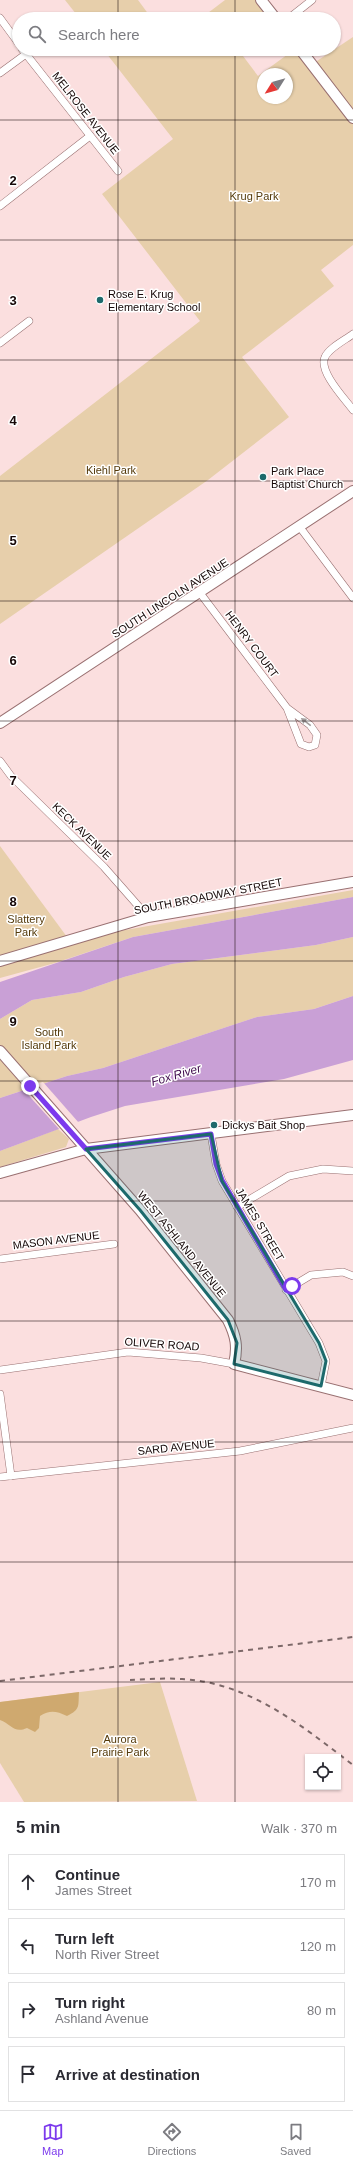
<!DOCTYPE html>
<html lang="en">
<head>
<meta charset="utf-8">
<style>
  body { margin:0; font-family:Arial,sans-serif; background:#f2f2f3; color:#2b2b33 }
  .controls { position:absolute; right:12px; bottom:12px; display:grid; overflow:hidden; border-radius:0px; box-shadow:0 1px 3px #0004 }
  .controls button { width:36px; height:36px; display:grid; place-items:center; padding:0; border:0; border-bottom:1px solid #e1e1e2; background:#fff; color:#2b2b33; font:20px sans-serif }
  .compass { position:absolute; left:257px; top:68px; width:36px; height:36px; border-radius:50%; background:#fff; box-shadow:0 1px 3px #0004; rotate:233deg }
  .stop { position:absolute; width:12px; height:12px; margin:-9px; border:3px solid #7c3aed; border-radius:50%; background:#fff }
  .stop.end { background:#7c3aed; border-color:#fff; box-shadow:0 1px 4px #0008 }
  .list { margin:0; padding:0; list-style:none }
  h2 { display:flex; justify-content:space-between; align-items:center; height:52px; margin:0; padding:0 16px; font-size:17px }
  h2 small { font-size:13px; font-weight:400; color:#7c7c81 }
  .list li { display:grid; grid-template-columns:26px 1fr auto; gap:12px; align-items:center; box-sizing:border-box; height:56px; margin:0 8px 8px; padding:0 8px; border:1px solid #e1e1e2; border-radius:0px }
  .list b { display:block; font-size:15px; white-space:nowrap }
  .list p { margin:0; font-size:13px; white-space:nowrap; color:#7c7c81 }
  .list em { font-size:13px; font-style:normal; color:#7c7c81 }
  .icon { flex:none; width:22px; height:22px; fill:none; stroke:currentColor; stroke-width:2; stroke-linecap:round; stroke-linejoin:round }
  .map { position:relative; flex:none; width:353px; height:1802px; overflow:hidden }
  .search { position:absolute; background:#fff; box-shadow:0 1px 3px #0004; left:12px; right:12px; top:12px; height:44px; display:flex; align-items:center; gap:10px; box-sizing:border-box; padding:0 14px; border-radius:22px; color:#7c7c81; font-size:15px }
  .sheet { height:308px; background:#fff }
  nav { display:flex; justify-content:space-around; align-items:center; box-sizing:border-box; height:56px; border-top:1px solid #e1e1e2; background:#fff; font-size:11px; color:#7c7c81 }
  nav a { display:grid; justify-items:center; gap:2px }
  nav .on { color:#7c3aed }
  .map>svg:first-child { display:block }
  .green { fill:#e7cfab; fill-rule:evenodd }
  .forest { fill:#cfa96f }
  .water { fill:#c9a0d6 }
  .pier { fill:#fbdfdf }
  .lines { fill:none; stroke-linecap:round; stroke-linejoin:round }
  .street-casing { stroke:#997071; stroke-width:8 }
  .secondary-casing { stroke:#997071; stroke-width:12 }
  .street { stroke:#fff; stroke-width:7 }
  .secondary { stroke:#fff; stroke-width:10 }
  .rail { stroke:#7c6868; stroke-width:2; stroke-dasharray:5 5; stroke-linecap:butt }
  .oneway { fill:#a19c9c }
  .route { stroke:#7c3aed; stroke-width:5 }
  .marked { fill:#1d6a6c; fill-opacity:0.2; stroke:#1d6a6c; stroke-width:3; stroke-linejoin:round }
  .grid { fill:none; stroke:#150707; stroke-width:1; stroke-opacity:0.55 }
  .poi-dot { fill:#1d6a6c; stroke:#fff; stroke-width:1.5 }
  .labels { text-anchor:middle; stroke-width:3; stroke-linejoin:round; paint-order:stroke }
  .street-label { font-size:11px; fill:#150707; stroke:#fff }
  .park-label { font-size:11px; fill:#543a0a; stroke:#fff }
  .poi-label { font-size:11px; fill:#150707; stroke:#fff; text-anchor:start }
  .water-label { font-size:12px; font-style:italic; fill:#3f0b4d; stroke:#fff }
  .grid-label { font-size:13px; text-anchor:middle; font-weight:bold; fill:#150707; stroke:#fff; stroke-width:3; stroke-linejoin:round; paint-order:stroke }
</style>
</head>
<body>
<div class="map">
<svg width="353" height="1802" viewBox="0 0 353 1802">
  <rect width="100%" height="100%" fill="#fbdfdf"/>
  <g class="green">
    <path d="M65,0H138L152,19H80Z"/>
    <path d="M225,0H259L274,19H200Z"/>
    <path d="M353,37V116L314,63Z"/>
    <path d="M103,49H252L243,56L258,76L295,49L353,124V245L321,270L334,286L242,357L289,417L208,480L0,624V476L200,321L102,194L173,139ZM263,74H287V98H263Z"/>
    <path d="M0,846L70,941L0,961Z"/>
    <path d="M353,890V897L133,937L55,963L0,978V965L114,932Z"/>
    <path d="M353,937V996L314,1009L257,1017L103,1068L67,1076L0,1098V1019L32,1000L81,992L124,977L172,964L316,945Z"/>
    <path d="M58,1129L69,1139L66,1147L0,1167V1151Z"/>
    <path d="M160,1682L197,1801L24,1802L0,1763V1702Z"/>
  </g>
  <path class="forest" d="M79,1692C78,1706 81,1709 67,1716C56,1711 50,1710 40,1716L39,1728L35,1732L27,1728C14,1734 11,1724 0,1720V1702Z"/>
  <g class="water">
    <path d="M353,897V937L316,945L172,964L124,977L81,992L32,1000L0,1019V982L133,937Z"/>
    <path d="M353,996V1060L284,1079L125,1106L91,1117L0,1151V1098L67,1076L103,1068L257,1017L314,1009Z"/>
  </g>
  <path class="pier" d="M43,1082L79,1123L60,1130L22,1088Z"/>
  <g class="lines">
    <g class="street-casing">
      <g id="street">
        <path d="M0,18L19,44"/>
        <path d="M288,19L312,0"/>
        <path d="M22,49L118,171"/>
        <path d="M0,73L26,54"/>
        <path d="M0,206L90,136"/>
        <path d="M353,334C345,340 329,348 325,357C318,371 345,399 353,410"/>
        <path d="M0,343L29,321"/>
        <path d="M299,526L353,598"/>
        <path d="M200,593L287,708L310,725L317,735L315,745L309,747L301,744L287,708"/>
        <path d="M0,761L11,776L104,867L148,917"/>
        <path d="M211,1134L216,1164L222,1181L319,1343L326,1361L321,1386"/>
        <path d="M237,1207L289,1176L323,1169L353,1171"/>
        <path d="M0,1259L114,1244"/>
        <path d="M286,1290L311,1275L343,1272L353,1276"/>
        <path d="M0,1370L128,1352L201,1358L234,1364"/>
        <path d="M0,1394L11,1476"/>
        <path d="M0,1477L240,1451L353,1428"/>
      </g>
    </g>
    <g class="secondary-casing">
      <g id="secondary">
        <path d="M261,0L276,19"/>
        <path d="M300,49L353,118"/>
        <path d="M0,723L353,491"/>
        <path d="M0,961L148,917L353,882"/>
        <path d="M0,1051L140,1210L228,1320C236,1336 238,1347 234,1364L353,1395"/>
        <path d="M0,1173L86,1149L353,1115"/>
      </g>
    </g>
    <use href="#street" class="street"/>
    <use href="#secondary" class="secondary"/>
    <g class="rail">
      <path d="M130,1680C147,1679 165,1678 182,1679C250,1683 301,1725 353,1765"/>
      <path d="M0,1681L353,1637"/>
    </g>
  </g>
  <defs><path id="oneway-solid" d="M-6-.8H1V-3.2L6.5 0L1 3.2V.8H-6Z"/></defs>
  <use class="oneway" href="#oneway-solid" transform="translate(306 722) rotate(-142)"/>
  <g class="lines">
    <path class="route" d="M30,1086L86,1149L211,1134L216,1164L222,1180L286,1290L292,1286"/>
  </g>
  <path class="marked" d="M211,1134L222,1181L319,1343L326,1361L321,1386L234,1364L237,1343L228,1320L140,1210L86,1149Z"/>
  <path class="grid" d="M118,0V19M235,0V19M118,49V1802M235,49V1802M0,120H353M0,240H353M0,360H353M0,481H353M0,601H353M0,721H353M0,841H353M0,961H353M0,1081H353M0,1201H353M0,1321H353M0,1442H353M0,1562H353M0,1682H353"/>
  <g class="poi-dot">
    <circle cx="100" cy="300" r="4"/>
    <circle cx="263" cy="477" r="4"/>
    <circle cx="214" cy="1125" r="4"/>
  </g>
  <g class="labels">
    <g class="street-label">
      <text transform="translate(86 113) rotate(52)" y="4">MELROSE AVENUE</text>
      <text transform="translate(170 598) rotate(-33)" y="4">SOUTH LINCOLN AVENUE</text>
      <text transform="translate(252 644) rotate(53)" y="4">HENRY COURT</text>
      <text transform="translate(82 831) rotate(44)" y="4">KECK AVENUE</text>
      <text transform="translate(208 896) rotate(-11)" y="4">SOUTH BROADWAY STREET</text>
      <text transform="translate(260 1224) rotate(59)" y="4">JAMES STREET</text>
      <text transform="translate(56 1240) rotate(-7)" y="4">MASON AVENUE</text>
      <text transform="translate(182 1244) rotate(51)" y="4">WEST ASHLAND AVENUE</text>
      <text transform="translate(162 1344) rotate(4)" y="4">OLIVER ROAD</text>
      <text transform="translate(176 1447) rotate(-6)" y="4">SARD AVENUE</text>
    </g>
    <g class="park-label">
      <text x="254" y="200">Krug Park</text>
      <text x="111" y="474">Kiehl Park</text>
      <text x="26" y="923">Slattery<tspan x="26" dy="13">Park</tspan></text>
      <text x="49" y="1036">South<tspan x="49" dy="13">Island Park</tspan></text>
      <text x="120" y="1743">Aurora<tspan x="120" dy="13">Prairie Park</tspan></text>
    </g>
    <g class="poi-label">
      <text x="108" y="298">Rose E. Krug<tspan x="108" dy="13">Elementary School</tspan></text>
      <text x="271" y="475">Park Place<tspan x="271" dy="13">Baptist Church</tspan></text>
      <text x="222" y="1129">Dickys Bait Shop</text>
    </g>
    <g class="water-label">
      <text transform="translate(176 1075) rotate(-16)" y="4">Fox River</text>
    </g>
  </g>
  <g class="grid-label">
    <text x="13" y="185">2</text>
    <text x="13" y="305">3</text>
    <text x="13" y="425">4</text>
    <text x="13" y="545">5</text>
    <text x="13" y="665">6</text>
    <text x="13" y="785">7</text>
    <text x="13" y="906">8</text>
    <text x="13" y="1026">9</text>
  </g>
</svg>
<div class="controls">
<button><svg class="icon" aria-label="locate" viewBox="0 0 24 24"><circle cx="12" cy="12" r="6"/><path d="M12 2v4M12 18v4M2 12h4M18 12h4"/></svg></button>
</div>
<svg class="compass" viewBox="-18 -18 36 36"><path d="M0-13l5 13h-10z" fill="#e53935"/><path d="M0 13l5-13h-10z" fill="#7c7c81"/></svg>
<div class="stop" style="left:292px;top:1286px"></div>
<div class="stop end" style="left:30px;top:1086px"></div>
<div class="search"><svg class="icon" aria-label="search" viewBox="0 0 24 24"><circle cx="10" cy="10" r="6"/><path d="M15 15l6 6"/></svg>Search here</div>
</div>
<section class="sheet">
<h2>5 min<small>Walk · 370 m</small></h2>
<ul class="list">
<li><svg class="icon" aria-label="ahead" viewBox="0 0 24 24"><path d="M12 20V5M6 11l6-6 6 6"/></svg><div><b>Continue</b><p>James Street</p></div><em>170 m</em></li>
<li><svg class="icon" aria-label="left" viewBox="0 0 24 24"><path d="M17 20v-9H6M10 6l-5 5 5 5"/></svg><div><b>Turn left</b><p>North River Street</p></div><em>120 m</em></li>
<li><svg class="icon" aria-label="right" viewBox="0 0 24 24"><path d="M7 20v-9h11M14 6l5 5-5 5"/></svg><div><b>Turn right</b><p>Ashland Avenue</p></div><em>80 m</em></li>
<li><svg class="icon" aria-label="arrive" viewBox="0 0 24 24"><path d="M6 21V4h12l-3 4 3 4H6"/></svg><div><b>Arrive at destination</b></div></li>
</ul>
</section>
<nav>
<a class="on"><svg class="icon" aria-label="map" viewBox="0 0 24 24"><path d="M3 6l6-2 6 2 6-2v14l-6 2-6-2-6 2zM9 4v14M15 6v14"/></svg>Map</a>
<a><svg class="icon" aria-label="directions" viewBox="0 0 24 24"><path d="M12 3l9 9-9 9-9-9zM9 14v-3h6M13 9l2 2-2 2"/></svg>Directions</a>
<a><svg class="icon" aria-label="saved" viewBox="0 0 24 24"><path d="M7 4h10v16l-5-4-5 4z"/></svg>Saved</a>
</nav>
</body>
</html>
